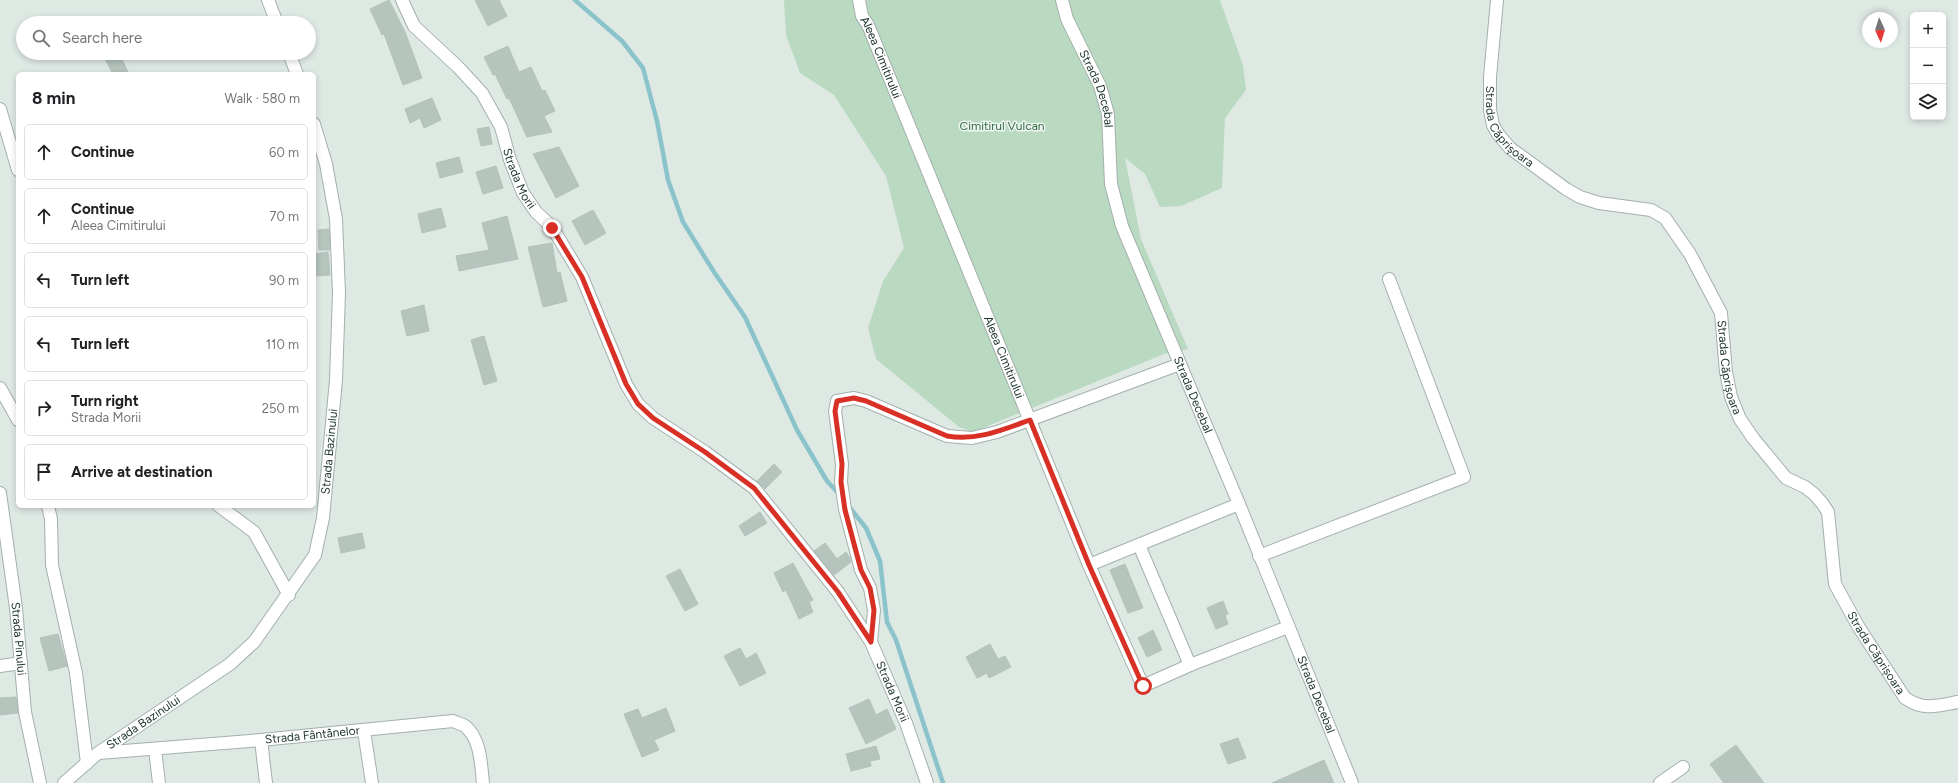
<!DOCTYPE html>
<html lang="en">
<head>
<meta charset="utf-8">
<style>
  body { margin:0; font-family:Figtree,sans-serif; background:#f6f6f6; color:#202124 }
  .controls { position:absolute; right:12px; top:12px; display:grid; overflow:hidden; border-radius:6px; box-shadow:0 2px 6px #0003 }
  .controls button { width:36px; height:36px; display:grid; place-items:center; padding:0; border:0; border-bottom:1px solid #e0e0e0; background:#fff; color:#202124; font:20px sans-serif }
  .compass { position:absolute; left:1862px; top:12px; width:36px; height:36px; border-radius:50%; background:#fff; box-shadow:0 2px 6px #0003; rotate:176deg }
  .stop { position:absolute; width:12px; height:12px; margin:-9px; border:3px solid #d93025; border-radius:50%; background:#fff }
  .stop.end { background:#d93025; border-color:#fff; box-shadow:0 1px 4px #0008 }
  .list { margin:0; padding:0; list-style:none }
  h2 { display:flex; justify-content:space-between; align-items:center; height:52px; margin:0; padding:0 16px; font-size:17px }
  h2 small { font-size:13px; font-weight:400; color:#757577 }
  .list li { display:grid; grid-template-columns:26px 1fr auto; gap:12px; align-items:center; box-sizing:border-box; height:56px; margin:0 8px 8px; padding:0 8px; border:1px solid #e0e0e0; border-radius:6px }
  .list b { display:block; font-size:15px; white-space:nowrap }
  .list p { margin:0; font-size:13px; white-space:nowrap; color:#757577 }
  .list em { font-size:13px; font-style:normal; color:#757577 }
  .icon { flex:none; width:22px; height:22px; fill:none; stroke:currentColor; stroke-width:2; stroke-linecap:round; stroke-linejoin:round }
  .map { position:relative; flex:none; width:1958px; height:783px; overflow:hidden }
  .search { position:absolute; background:#fff; box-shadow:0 2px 6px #0003; left:16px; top:16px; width:300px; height:44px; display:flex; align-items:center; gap:10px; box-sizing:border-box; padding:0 14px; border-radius:22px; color:#757577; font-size:15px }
  .panel { position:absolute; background:#fff; box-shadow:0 2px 6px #0003; left:16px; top:72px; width:300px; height:436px; border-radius:6px }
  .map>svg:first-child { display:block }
  .green { fill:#bad9c1 }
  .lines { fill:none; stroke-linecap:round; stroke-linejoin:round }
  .stream { stroke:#8bc3cb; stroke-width:4.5 }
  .building { fill:#b5c4bd; stroke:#b2c2bb }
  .minor-casing { stroke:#a3b0ab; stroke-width:14 }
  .minor { stroke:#fff; stroke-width:12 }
  .route { stroke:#d93025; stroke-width:5 }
  .labels { text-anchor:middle; stroke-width:3; stroke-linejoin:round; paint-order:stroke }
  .street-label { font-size:12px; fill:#223831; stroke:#eff6f2 }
  .park-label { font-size:12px; fill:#2f6b44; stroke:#eff6f2 }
</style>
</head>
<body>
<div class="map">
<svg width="1958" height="783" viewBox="0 0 1958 783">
  <rect width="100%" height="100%" fill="#dfe9e4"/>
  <path class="green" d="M784,0H1220L1243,65L1246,90L1225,118L1222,188L1181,206L1160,207L1145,174L1125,158L1141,239L1188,349L1164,354L973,432L959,427L876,359L868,328L883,281L904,248L886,176L834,95L800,73L786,35Z"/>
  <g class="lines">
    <g class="stream">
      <path d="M575,0L622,41L643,68L657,121L668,180L683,222L714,272L745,317L797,430L827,481L840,495"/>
      <path d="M847,504L866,528L880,561L887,622L896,640L943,783"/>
    </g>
  </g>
  <g class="building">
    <path d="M389,0L405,32L422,78L403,85L384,34L382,35L370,9Z"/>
    <path d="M475,0H499L507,16L488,26Z"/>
    <path d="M508,46L519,72L531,67L542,91L545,90L555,111L544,116L552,132L527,137L509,98L507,99L495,74L493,75L484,57Z"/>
    <path d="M102,53H119L129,74H113Z"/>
    <path d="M432,98L441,120L424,128L420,118L410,123L405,109Z"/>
    <path d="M489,127L492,144L481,146L477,129Z"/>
    <path d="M559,147L579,186L556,198L533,154Z"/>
    <path d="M459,157L463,172L440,178L436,163Z"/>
    <path d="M496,166L503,188L483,194L476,172Z"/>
    <path d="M441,208L446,227L422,233L418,214Z"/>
    <path d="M593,210L606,233L585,245L572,221Z"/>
    <path d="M507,216L518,259L459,271L456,256L489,250L482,223Z"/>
    <path d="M329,229L330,250H319L318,230Z"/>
    <path d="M552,243L557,273L560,272L567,301L543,307L528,247Z"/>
    <path d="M328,252L330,275L314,276V254Z"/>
    <path d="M424,305L429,331L407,336L401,311Z"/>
    <path d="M484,336L497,381L484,385L471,340Z"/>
    <path d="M774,464L782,472L765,489L757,481Z"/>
    <path d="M760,512L767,523L745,536L739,526Z"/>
    <path d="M362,533L365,548L341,553L338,538Z"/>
    <path d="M825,543L837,559L846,552L850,558L851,562L834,575L814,551Z"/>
    <path d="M793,563L813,600L809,602L813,612L799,619L786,590L783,592L774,573Z"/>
    <path d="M1125,564L1143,608L1128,613L1110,570Z"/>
    <path d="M680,569L698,604L685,611L666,576Z"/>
    <path d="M1223,601L1228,614L1225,615L1228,624L1216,629L1207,608Z"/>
    <path d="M1153,630L1162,650L1147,657L1138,638Z"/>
    <path d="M58,634L67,666L49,671L40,638Z"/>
    <path d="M990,644L998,659L1005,656L1011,667L989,678L987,673L977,678L966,657Z"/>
    <path d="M740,648L746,659L756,653L766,673L740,686L724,656Z"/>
    <path d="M16,697L18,713L0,715V698Z"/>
    <path d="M869,699L876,715L887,709L896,729L866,744L849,708Z"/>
    <path d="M666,708L675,731L654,740L659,750L642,757L624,714L638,709L642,718Z"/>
    <path d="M1238,738L1246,758L1228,764L1220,744Z"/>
    <path d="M1736,745L1764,783H1724L1710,764Z"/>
    <path d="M876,746L880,759L870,761L871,766L851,771L846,754Z"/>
    <path d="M1324,760L1334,783H1272Z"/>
  </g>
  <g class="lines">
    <g class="minor-casing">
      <g id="minor">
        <path d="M268,0L277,23"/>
        <path id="s1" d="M402,0L414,26L458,67L482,93L501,127L510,160L523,193L536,212L552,227L582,277L626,384L638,404L653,418L705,452L754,488L838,592L871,642L906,723L927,783"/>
        <path id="s2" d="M859,0L862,16L868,25L1089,565L1239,504"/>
        <path id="s3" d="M1062,0L1067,19L1100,86L1108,114L1111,184L1122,226L1239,504L1352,783"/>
        <path id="s4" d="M1497,0L1490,77V110L1493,125L1498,134L1510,148L1566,189L1580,197L1599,203L1651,210L1665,218L1690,254L1721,313L1726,372L1731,397L1740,419L1753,438L1786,478L1805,487L1814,494L1822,503L1828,512L1835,584L1858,626L1905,698C1924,711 1937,706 1958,702"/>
        <path d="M289,53L297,74"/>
        <path d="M0,109L18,170"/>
        <path d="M0,388L18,420"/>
        <path id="s5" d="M0,493L16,608L25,712L40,783"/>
        <path d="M48,506L51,519L52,565L76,673L87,763"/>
        <path d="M219,506L254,532L289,595"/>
        <path d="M1139,545L1190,665L1288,627"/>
        <path d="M1259,556L1464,477L1389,279"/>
        <path d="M1089,565L1143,686L1190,665"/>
        <path d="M871,642L874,610L870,588L861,570L845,509L841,482L842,464L835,411L837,401L854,398L866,401L947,436L972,438L997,432L1180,364"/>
        <path d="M0,666L21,663"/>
        <path d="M364,731L372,783"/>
        <path d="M261,740L266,783"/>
        <path d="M155,749L159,783"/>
        <path id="s6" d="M99,753L261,740L453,721C457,723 462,724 465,726C481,739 481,765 483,783"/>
        <path id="s7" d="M64,783L98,753L230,664L254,642L315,555L323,518L336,380L339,293L336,219L326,164L314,124"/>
        <path d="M1660,783L1683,767"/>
      </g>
    </g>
    <use href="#minor" class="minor"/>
  </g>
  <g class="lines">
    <path class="route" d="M552,228L582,277L626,384L638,404L653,418L705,452L754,488L838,592L871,642L874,610L870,588L861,570L845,510L841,482L842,464L835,411L837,401L854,398L866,401L947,436C977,441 1002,430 1030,420L1089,565L1143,686"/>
  </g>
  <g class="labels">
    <g class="street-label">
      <text dy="4" stroke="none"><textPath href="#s2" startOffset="62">Aleea Cimitirului</textPath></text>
      <text dy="4" stroke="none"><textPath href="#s3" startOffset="96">Strada Decebal</textPath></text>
      <text dy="4" stroke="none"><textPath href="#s4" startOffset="134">Strada Căprișoara</textPath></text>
      <text dy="4" stroke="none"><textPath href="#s1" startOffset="218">Strada Morii</textPath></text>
      <text dy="4" stroke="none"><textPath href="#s2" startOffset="386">Aleea Cimitirului</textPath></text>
      <text dy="4" stroke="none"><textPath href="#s4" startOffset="494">Strada Căprișoara</textPath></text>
      <text dy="4" stroke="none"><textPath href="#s3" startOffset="420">Strada Decebal</textPath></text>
      <text dy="4" stroke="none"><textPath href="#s7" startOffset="448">Strada Bazinului</textPath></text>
      <text dy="4" stroke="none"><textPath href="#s5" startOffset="147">Strada Pinului</textPath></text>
      <text dy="4" stroke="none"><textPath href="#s4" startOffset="830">Strada Căprișoara</textPath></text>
      <text dy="4" stroke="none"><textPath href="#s1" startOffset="866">Strada Morii</textPath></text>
      <text dy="4" stroke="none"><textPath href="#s3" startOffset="744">Strada Decebal</textPath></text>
      <text dy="4" stroke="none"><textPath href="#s7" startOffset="100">Strada Bazinului</textPath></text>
      <text dy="4" stroke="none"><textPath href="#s6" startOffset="214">Strada Fântânelor</textPath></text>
    </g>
    <g class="park-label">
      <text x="1002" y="130">Cimitirul Vulcan</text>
    </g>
  </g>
</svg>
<div class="controls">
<button>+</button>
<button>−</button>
<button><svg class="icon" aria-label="layers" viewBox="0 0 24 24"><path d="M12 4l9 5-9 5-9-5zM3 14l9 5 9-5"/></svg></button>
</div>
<svg class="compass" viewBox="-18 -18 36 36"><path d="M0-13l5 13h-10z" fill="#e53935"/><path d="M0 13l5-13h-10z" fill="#757577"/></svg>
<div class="stop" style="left:1143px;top:686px"></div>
<div class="stop end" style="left:552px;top:228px"></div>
<div class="search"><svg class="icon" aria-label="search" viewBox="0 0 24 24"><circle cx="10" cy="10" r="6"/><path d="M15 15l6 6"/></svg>Search here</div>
<section class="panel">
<h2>8 min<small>Walk · 580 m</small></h2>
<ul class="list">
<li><svg class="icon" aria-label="ahead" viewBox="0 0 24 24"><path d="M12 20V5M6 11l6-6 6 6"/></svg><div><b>Continue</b></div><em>60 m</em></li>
<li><svg class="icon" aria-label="ahead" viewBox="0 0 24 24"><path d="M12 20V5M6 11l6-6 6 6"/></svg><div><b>Continue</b><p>Aleea Cimitirului</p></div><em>70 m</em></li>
<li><svg class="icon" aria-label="left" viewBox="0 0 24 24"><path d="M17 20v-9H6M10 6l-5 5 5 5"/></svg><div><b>Turn left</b></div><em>90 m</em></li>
<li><svg class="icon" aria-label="left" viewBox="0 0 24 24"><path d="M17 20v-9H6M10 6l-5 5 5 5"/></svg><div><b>Turn left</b></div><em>110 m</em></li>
<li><svg class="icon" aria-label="right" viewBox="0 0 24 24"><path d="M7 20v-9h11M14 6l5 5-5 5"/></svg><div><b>Turn right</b><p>Strada Morii</p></div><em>250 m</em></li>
<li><svg class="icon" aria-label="arrive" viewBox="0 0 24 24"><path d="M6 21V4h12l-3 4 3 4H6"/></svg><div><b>Arrive at destination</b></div></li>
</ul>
</section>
</div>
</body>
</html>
